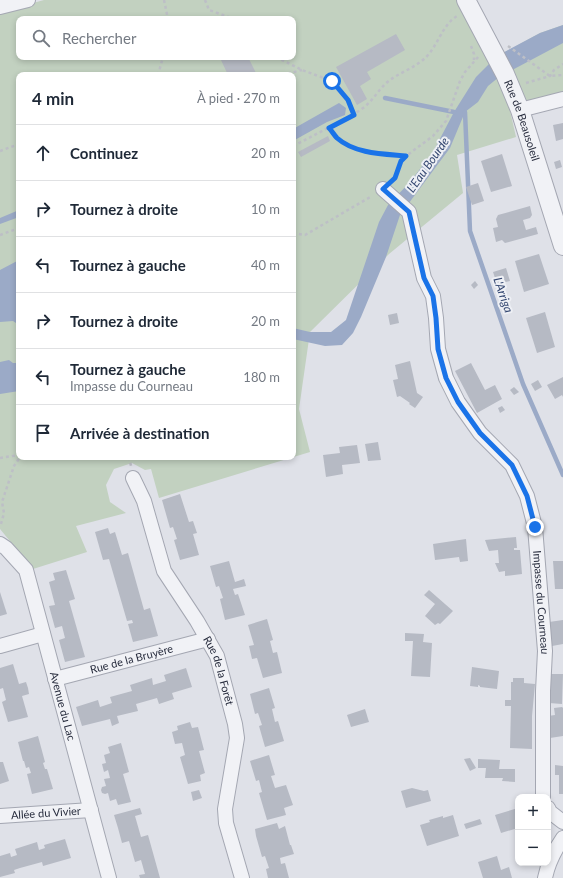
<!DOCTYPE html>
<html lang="fr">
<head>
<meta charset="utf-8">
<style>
  body { margin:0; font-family:Lato,sans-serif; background:#f2f2f3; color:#1f2937 }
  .controls { position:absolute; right:12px; bottom:12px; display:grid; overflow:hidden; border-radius:8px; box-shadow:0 2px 6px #0003 }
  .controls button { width:36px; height:36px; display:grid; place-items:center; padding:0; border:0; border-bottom:1px solid #e0e1e3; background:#fff; color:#1f2937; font:20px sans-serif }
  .stop { position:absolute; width:12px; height:12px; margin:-9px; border:3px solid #1a73e8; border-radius:50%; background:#fff }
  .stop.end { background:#1a73e8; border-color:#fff; box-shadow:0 1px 4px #0008 }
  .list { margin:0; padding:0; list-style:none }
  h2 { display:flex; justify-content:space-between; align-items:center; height:52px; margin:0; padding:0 16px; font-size:17px }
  h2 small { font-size:13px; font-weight:400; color:#747a83 }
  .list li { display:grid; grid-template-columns:26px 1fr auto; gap:12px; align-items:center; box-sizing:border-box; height:56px; padding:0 16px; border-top:1px solid #e0e1e3 }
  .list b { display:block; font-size:15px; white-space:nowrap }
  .list p { margin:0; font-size:13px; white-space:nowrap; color:#747a83 }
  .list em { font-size:13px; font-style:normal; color:#747a83 }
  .icon { flex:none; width:22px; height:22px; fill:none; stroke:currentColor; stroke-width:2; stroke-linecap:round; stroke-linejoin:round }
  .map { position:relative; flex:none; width:563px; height:878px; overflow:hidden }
  .search { position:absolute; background:#fff; box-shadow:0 2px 6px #0003; left:16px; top:16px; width:280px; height:44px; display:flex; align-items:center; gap:10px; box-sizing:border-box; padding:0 14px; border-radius:8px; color:#747a83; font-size:15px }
  .panel { position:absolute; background:#fff; box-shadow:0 2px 6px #0003; left:16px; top:72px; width:280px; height:388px; border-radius:8px }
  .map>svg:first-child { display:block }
  .green { fill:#c2d1c0; fill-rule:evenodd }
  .water { fill:#9baac7 }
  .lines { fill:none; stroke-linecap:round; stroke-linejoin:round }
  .stream { stroke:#9baac7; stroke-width:4.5 }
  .building { fill:#b6bac4 }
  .minor-casing { stroke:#a4a7b2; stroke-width:16 }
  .tertiary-casing { stroke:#a4a7b2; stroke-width:20 }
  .path { stroke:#bdbfc6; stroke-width:2.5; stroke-dasharray:3 3; stroke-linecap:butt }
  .minor { stroke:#f1f2f6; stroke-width:14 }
  .tertiary { stroke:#f1f2f6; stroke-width:18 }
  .route { stroke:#1a73e8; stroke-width:5 }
  .labels { text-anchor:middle; stroke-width:4; stroke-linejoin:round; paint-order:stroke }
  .street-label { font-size:11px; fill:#282d3e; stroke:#eef0f5 }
  .water-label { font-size:12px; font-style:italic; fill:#344771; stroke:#eef0f5 }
</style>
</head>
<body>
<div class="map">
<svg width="563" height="878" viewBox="0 0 563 878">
  <rect width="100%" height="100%" fill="#dfe1e8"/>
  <path class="green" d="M44,0H466L496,57L540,33L563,25V99L535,106L506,93L516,137L457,155L463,193L389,254L310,332L299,409L310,452L159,498L151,469L145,470L132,463L114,469L106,485L110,502L126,513L76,526L87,552L33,569L0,529V12ZM19,19H293V57H19ZM19,75H293V457H19Z"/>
  <g class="water">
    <path d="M563,25V43L499,77L488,86L478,102L465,112L450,148L400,215L386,257L361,317L353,333L342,345L325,346L293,339V328L310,332H331L346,320L379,222L388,205L410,182L433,152L454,112L476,77L497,56L540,33Z"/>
    <path d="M339,103L346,108L345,115L327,122L293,141V129Z"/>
    <path d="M19,210V217L0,224V218Z"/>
    <path d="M19,260V325L13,321L0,322V270Z"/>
    <path d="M9,360L13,363H19V391L0,394V362Z"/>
  </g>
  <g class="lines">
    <g class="stream">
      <path d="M385,98L454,112"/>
      <path d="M465,112L470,231L523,384L563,475"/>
    </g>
  </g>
  <g class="building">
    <path d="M396,34L405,50L367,72L371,79L360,86L367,99L357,105L336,67Z"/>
    <path d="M222,57H248L257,75H228L221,60L223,59Z"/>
    <path d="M563,123V139L556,141L553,125Z"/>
    <path d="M328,136L330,141L301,157L298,152Z"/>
    <path d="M502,154L512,186L491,192L481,161Z"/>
    <path d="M560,160L562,167L556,169L554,162Z"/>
    <path d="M478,183L484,201L472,205L466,187Z"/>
    <path d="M530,206L532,215L530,218L523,220L526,230L536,227L538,234L505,243L502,240L496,242L493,228L498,227L496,219L498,215Z"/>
    <path d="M539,254L549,284L524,292L515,261Z"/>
    <path d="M506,268L510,281L497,284L493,272Z"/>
    <path d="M475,281L478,285L474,289L471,285Z"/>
    <path d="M545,312L555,347L537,353L526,318Z"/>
    <path d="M397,313L399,323L390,325L388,315Z"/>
    <path d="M410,361L417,393L423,397L415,408L409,404L410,403L400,396L397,397L393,380L398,379L395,365Z"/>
    <path d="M471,363L485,390L495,385L502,399L477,413L455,371Z"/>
    <path d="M563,377V397L562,395L555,399L547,385Z"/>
    <path d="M538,380L542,387L535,391L531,384Z"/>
    <path d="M514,387L519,392L514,395L510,390Z"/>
    <path d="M502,406L505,410L500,413L498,408Z"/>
    <path d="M378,442L381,460L368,461L365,444Z"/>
    <path d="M357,445L360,463L342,465L343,474L326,477L323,455L340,453L339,447Z"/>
    <path d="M180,494L189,522L193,521L197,533L193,534L199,555L180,560L174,540L177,539L173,527L170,528L162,500Z"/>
    <path d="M108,528L110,534L115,532L122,555L128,553L144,610L150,608L158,636L133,642L128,624L133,623L132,620L127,621L109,559L103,560L95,532Z"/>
    <path d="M516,537L517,548H514V550H520L522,574L505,576V571L499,572L495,563H499L498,550L489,551L485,540Z"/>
    <path d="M466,539L468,561L460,562L459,557L435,560L433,544Z"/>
    <path d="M229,561L235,582L244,579L246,586L233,589L235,595L238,594L245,615L225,620L220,599L223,598L219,586L216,587L210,566Z"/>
    <path d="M553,561H563V589H555Z"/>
    <path d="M66,570L75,599L69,601L85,657L65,662L59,640L65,638L62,626L55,628L49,606L55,605L49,582L55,580L53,573Z"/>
    <path d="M429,590L453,611L440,624L438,623L435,625L425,616L435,604L424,595Z"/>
    <path d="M0,592L7,614L0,616Z"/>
    <path d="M267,619L273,640L270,641L273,653L277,652L282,673L263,678L257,658L252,659L249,646L254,645L248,625Z"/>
    <path d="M563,620V644L552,646L549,622Z"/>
    <path d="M405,633L424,634L423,642L432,643L430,677L411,676L413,641H405Z"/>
    <path d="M13,664L19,684L26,682L28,688L29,694L22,696L28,717L8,722L2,702L6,700L3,688L0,689V668Z"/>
    <path d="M472,667L499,671L497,689L480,687V686L478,685V687L470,686Z"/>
    <path d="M186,668L192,687L172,693L174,699L159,704L157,698L136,704L138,711L117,716L119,723L112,726L110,719L82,726L76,707L98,700L100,707L112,703L110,697L132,691L130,685L152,678L153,685L166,681L164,675Z"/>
    <path d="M551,674H563L562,704L549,703Z"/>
    <path d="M513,678H524V683L535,684L532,716V749L510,748L511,706H505V700H511V682H513Z"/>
    <path d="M269,688L275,708L272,709L275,722L278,721L284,741L265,747L259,726L262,725L258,713L255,714L250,694Z"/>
    <path d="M562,707L563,708V736L550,738L548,716L555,715L554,708Z"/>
    <path d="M365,709L369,722L351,727L347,715Z"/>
    <path d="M190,722L192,728L198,727L204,750L199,751L205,773L200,775L201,781L188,784L180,757L185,755L182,743L175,744L172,732L178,730L177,726Z"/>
    <path d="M38,736L45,762L43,763L45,769H47L53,789L32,794L27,774L31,773L29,767L26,768L24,761H23L18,742Z"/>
    <path d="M121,743L129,772L123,774L131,802L118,805L116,799L110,801L108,793L105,794L102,793L101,790L102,787L106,786L104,779L110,778L108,770L104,772L102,764L106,763L104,755L110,753L108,747Z"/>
    <path d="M269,755L275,775L271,776L275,788L286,785L293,805L284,808L286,815L267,820L259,793L262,792L259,780L256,781L250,761Z"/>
    <path d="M470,758L476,768L470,771L464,759Z"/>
    <path d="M478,759L500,760L499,769H515V782L502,781L503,778H485L486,768H478Z"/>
    <path d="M0,762H3L9,781L0,784Z"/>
    <path d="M555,765L563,766V794H559V775H555Z"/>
    <path d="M412,788L424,791L428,790L431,801L406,808L401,791Z"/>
    <path d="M199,790L202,798L193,801L191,792Z"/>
    <path d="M140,808L142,814L135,816L141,837L148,835L160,878H140L139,875L145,874L141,860L135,862L129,841L122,843L118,828L114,815Z"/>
    <path d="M518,808V828L501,833L495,815Z"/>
    <path d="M453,815L459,836L427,846L420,825L430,822L429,820L443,816V818Z"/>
    <path d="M480,819L482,824L466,829L464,824Z"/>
    <path d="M277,823L279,829L285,826L290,845H291L294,854L280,858L281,864L285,863L289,878H268L266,869L269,868L265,856L262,857L256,836L255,829Z"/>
    <path d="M65,839L71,858L43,866L42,862L20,868L14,870L15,873L0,877V856L10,853L11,857L17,855L15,849L37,842L39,850L45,848L44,845Z"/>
    <path d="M497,856L501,870L509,867L512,878H483L478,862Z"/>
  </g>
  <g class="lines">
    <g class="minor-casing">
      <g id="minor">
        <path d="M0,7L28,0"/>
        <path d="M520,110L563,99"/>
        <path id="s1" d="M383,189L409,212L424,278L433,296L436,318L438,349L446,378L458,402L480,433L512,465L527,496L535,527L545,651L543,691V797"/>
        <path id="s2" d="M133,478L144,501L164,571L197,621L217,656L235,724L237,738L225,809L226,823L242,878"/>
        <path id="s3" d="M0,544L6,548L26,570L109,878"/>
        <path d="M0,646L43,634"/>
        <path id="s4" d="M55,679L208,639"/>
        <path d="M548,808L550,812L563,822"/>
        <path id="s5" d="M0,816L91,810"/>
        <path d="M545,878C548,863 554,851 563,838"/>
      </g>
    </g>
    <g class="tertiary-casing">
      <g id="tertiary">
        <path id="s6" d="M466,0L505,74L520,110L563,246"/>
      </g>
    </g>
    <g class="path">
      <path d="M164,0L168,19"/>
      <path d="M205,0L209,10L234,19"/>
      <path d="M471,46L474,54V60"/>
      <path d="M508,46L550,76L563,75"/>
      <path d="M276,57L302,70L332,81L348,100L354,115"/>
      <path d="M158,75L163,57"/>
      <path d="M282,75L302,70"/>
      <path d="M526,83L550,76L554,70L563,64"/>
      <path d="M329,128C332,131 334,135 337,138C355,154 384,154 406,156"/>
      <path d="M293,146C307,139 320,132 334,125C344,119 354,115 363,108C374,100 379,88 390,80C401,72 414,68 424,59C438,47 441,26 457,16"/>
      <path d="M0,151L19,144"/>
      <path d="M393,179L397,173L401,161L406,156L433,136L446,121L460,81L465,72L479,56"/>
      <path d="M293,233L305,235L372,196"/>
      <path d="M0,235L19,228"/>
      <path d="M129,457L131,466"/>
      <path d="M0,458L19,455"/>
      <path d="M1,524L4,513L2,502L14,466L20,457"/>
    </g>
    <use href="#minor" class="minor"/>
    <use href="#tertiary" class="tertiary"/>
  </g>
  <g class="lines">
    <path class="route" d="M332,81L348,100L354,115L329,128C332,131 334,135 337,138C355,154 384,154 406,156L401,161L395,178L383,189L409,212L424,278L433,296L436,318L438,349L446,378L458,402L480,433L512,465L527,496L535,527"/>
  </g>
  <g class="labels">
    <g class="street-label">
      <text dy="4" stroke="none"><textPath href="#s6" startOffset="133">Rue de Beausoleil</textPath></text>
      <text dy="4" stroke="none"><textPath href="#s1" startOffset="458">Impasse du Courneau</textPath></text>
      <text dy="4" stroke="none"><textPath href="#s4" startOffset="79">Rue de la Bruyère</textPath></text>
      <text dy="4" stroke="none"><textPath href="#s2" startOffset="213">Rue de la Forêt</textPath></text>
      <text dy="4" stroke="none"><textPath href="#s3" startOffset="178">Avenue du Lac</textPath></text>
      <text dy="4" stroke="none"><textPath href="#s5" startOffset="46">Allée du Vivier</textPath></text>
    </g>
    <g class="water-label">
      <text transform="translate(428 165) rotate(-55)" y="4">L'Eau Bourde</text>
      <text transform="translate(503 295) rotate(71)" y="4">L'Arriga</text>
    </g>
  </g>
</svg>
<div class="controls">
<button>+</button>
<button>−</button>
</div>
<div class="stop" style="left:332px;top:81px"></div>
<div class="stop end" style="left:535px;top:527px"></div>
<div class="search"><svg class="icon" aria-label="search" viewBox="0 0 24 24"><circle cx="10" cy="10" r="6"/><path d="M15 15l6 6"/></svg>Rechercher</div>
<section class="panel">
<h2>4 min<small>À pied · 270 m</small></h2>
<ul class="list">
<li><svg class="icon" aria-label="ahead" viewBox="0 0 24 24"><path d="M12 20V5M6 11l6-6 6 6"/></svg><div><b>Continuez</b></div><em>20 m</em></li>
<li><svg class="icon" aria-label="right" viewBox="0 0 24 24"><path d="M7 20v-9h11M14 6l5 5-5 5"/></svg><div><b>Tournez à droite</b></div><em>10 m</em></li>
<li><svg class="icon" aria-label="left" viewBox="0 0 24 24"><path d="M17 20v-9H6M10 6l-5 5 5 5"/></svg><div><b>Tournez à gauche</b></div><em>40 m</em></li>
<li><svg class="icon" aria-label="right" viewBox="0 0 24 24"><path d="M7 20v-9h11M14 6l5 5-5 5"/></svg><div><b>Tournez à droite</b></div><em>20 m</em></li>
<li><svg class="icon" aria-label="left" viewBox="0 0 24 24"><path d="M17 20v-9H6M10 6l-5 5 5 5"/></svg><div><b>Tournez à gauche</b><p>Impasse du Courneau</p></div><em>180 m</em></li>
<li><svg class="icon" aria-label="arrive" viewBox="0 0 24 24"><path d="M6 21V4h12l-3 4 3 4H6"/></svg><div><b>Arrivée à destination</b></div></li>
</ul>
</section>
</div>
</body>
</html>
